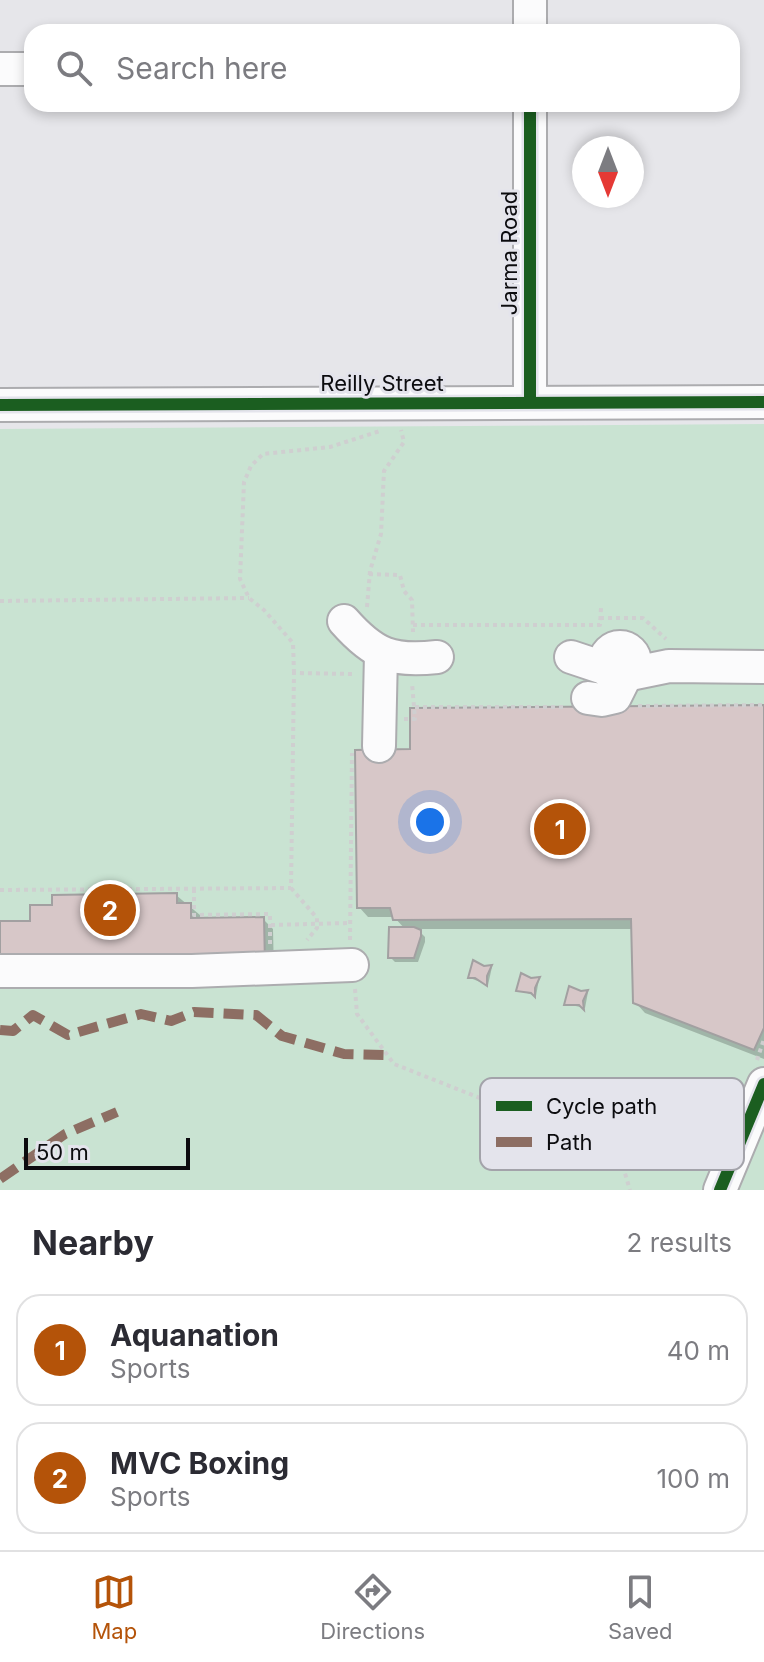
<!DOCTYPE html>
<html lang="en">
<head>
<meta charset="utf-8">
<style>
  body { margin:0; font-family:Inter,sans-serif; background:#f2f2f3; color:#2b2b33 }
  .compass { position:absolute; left:572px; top:136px; width:72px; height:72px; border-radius:50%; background:#fff; box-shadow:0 4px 12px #0003; rotate:180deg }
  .scale { position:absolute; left:24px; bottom:20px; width:166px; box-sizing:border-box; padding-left:8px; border:4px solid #0c0c0f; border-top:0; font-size:22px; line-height:28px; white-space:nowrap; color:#0c0c0f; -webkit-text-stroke:6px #e4e4ec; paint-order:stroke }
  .you { position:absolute; left:430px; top:822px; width:28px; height:28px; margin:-20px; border:6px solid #fff; border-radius:50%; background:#1a73e8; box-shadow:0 0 0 12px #1a73e833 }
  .badge { display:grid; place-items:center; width:52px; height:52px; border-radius:50%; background:#b45309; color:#fff; font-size:26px; font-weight:700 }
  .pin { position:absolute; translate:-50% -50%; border:4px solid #fff; box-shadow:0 2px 8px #0006 }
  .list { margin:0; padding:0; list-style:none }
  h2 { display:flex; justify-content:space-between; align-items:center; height:104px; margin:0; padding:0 32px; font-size:34px }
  h2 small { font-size:26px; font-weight:400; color:#7c7c81 }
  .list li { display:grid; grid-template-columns:52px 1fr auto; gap:24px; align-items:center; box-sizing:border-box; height:112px; margin:0 16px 16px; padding:0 16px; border:2px solid #e1e1e2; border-radius:24px }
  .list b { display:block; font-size:30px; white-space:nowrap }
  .list p { margin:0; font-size:26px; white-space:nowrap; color:#7c7c81 }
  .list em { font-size:26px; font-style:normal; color:#7c7c81 }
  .icon { flex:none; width:44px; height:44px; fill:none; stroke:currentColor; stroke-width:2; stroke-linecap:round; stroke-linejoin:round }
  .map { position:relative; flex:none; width:764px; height:1190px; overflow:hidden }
  .search { position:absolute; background:#fff; box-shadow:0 4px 12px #0003; left:24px; right:24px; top:24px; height:88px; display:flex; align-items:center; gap:20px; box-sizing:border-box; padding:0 28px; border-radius:24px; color:#7c7c81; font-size:30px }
  .sheet { height:360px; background:#fff }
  nav { display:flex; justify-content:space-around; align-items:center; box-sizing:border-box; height:112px; border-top:2px solid #e1e1e2; background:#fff; font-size:22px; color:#7c7c81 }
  nav a { display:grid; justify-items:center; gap:4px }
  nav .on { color:#b45309 }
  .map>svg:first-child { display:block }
  .green { fill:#c9e3d2 }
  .shadow { fill:#0003 }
  .building { fill:#d7c7c8; stroke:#a2a0a1; stroke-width:2 }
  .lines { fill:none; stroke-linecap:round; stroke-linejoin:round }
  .minor-casing { stroke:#acacaf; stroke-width:36 }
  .path { stroke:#cfcfd0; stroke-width:4; stroke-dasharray:4 4; stroke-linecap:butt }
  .minor { stroke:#fbfbfc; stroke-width:32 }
  .quiet { stroke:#8d6e63; stroke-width:10; stroke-dasharray:20 10; stroke-linecap:butt }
  .cycleway-casing { stroke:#e4e4ec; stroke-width:17 }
  .cycleway { stroke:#1b5e20; stroke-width:12 }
  .labels { text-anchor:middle; stroke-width:6; stroke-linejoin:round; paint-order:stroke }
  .street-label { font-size:22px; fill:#0c0c0f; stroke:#e4e4ec }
  .key { fill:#e4e4ec; stroke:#a3a3aa; stroke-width:2 }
  .key-label { font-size:22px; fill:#0c0c0f }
</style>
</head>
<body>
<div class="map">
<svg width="764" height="1190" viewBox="0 0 764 1190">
  <rect width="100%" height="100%" fill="#e6e6ea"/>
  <path class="green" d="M764,424V1190H0V429Z"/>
  <g class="shadow">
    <path d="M764,707V1059L645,1013L635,1002L633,929H417L425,937V942L418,962H395L390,957L405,929L394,917H368L359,907L412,751Z"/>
    <path d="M176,895L200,915V920L263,919L273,929L274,974L0,923H32Z"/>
    <path d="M492,967L488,985L470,978L484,968Z"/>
    <path d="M539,979L536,996L518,990L531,980Z"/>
    <path d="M588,992L585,1008L566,1004L581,993Z"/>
  </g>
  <g class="building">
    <path d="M764,705V1028L754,1050L633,1003L631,919L393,920L390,908H357L355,750L410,749V708Z"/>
    <path d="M177,893V903H191V918L264,917L265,965L0,967V921H30V905H52V895Z"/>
    <path d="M389,927H414L421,930V936L414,958H388Z"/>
    <path d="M473,960L484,966L492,965L487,976V986L475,978H468Z"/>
    <path d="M521,973L531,978L540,977L535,988V997L531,993L516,991Z"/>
    <path d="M569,986L581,991L588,990L583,1001L584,1010L579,1005H564Z"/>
  </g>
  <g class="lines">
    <g class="minor-casing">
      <g id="minor">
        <path d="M530,0V32"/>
        <path d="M0,69H32"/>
        <path d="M530,402V104"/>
        <path d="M0,405L764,402"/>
        <path d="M344,621C374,655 392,662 437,657"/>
        <circle cx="620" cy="662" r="15"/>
        <path d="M571,657L607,669"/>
        <path d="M630,674L669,666L764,667"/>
        <path d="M588,698L602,700L615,697L625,677"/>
        <path d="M379,746L381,653"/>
        <path d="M0,971H192L352,965"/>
        <path d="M720,1190L764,1084"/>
      </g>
    </g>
    <g class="path">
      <path d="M369,574L400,575L404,591L412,600L413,632"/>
      <path d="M0,601L249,598"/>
      <path d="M367,607L370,571L381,534L384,471L404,442L401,430"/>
      <path d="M600,618H643L666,639"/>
      <path d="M413,625H600L601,608"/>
      <path d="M294,673L293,643L264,610L249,598L240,579L244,482L251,466L263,454L330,447L380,431"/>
      <path d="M638,706L764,705"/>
      <path d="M415,707H566"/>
      <path d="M404,719H415L412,683"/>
      <path d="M291,888L317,918V928L307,940"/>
      <path d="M194,889V915L270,914V944"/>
      <path d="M0,890L291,888L294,673L353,674"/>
      <path d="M271,925L348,923"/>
      <path d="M350,940L352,753"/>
      <path d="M355,989L357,1014L394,1064L586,1140L618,1150L630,1190"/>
      <path d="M757,1060L764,1039"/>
    </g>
    <use href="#minor" class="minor"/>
    <g class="quiet">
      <path d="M0,1030L13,1031L33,1015L68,1035L141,1014L171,1021L194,1012L256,1015L282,1036L344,1054L388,1055"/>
      <path d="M0,1179L65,1134L117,1112"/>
    </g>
    <g class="cycleway-casing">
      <g id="cycleway">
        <path d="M530,402V104"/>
        <path d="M0,405L764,402"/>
        <path d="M720,1190L764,1084"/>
      </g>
    </g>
    <use href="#cycleway" class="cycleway"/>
  </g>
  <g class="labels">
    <g class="street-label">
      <text transform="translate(509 253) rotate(-90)" y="8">Jarma Road</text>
      <text x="382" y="391">Reilly Street</text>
    </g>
  </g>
  <rect x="480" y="1078" width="264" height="92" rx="12" class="key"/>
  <rect x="496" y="1101" width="36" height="10" fill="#1b5e20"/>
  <rect x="496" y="1137" width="36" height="10" fill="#8d6e63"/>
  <g class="key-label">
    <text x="546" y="1114">Cycle path</text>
    <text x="546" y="1150">Path</text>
  </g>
</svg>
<svg class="compass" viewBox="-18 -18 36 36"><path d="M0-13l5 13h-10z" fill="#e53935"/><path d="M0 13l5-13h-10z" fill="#7c7c81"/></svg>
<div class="scale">50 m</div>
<div class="you"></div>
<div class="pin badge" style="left:560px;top:829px">1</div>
<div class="pin badge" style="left:110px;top:910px">2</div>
<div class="search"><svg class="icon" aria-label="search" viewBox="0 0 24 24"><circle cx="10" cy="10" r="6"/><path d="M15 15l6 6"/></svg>Search here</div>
</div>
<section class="sheet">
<h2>Nearby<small>2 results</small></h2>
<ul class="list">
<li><span class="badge">1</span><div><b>Aquanation</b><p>Sports</p></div><em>40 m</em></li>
<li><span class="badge">2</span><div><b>MVC Boxing</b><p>Sports</p></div><em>100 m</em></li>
</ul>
</section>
<nav>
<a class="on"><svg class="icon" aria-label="map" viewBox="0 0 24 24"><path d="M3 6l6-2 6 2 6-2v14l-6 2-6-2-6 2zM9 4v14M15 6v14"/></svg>Map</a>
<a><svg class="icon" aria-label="directions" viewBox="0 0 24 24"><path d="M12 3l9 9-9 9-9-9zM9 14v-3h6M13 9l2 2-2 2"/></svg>Directions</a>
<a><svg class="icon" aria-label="saved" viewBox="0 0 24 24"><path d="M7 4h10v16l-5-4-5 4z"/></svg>Saved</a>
</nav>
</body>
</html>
